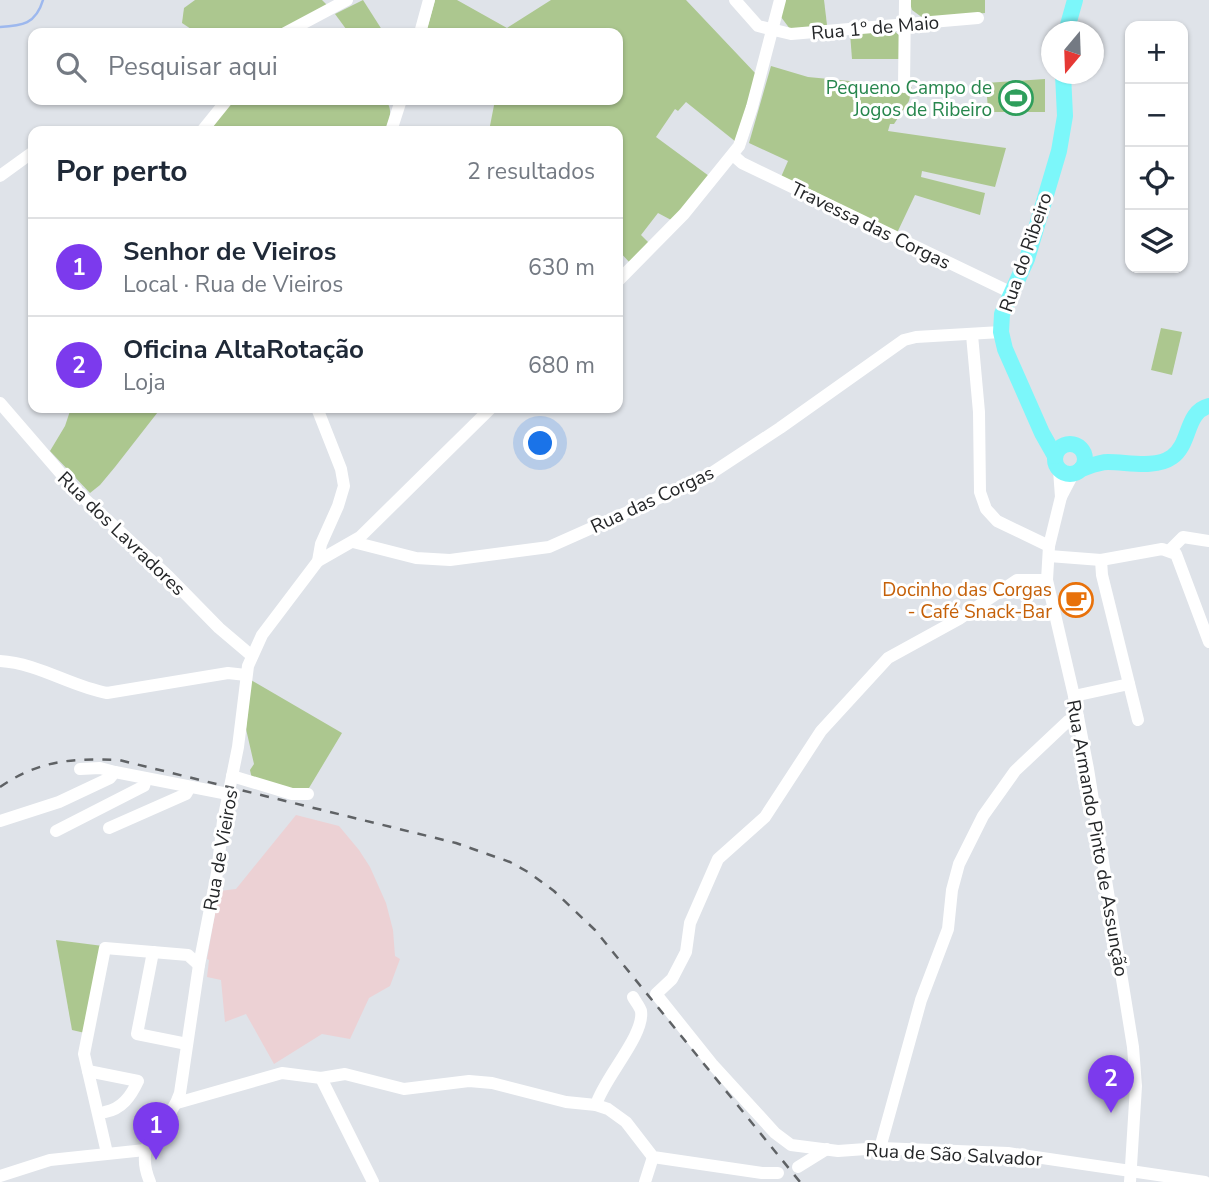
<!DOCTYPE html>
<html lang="pt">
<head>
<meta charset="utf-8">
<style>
  body { margin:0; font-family:"Nunito Sans",sans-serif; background:#f2f2f3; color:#1f2937 }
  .controls { position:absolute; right:21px; top:21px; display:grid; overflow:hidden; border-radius:14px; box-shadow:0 2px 5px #0004 }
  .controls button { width:63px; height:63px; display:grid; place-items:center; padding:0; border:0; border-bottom:2px solid #e0e1e3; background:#fff; color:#1f2937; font:35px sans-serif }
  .compass { position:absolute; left:1041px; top:21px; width:63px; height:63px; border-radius:50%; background:#fff; box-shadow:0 2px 5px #0004; rotate:199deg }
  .you { position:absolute; left:541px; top:444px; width:24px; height:24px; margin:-18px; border:5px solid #fff; border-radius:50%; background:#1a73e8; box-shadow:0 0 0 10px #1a73e833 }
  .badge { display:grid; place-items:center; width:46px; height:46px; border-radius:50%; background:#7c3aed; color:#fff; font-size:23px; font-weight:700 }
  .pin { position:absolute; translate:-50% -58px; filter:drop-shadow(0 2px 4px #0008) }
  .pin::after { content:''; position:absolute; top:37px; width:24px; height:21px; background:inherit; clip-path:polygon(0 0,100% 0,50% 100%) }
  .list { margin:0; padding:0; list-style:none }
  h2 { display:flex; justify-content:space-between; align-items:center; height:91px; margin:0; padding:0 28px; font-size:30px }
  h2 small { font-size:23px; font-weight:400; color:#747a83 }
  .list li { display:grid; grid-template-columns:46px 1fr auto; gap:21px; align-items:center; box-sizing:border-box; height:98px; padding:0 28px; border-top:2px solid #e0e1e3 }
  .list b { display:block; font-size:26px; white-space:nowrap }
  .list p { margin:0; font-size:23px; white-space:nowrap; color:#747a83 }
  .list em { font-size:23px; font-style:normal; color:#747a83 }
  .icon { flex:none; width:38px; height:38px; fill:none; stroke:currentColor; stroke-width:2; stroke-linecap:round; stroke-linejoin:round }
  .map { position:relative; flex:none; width:1209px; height:1182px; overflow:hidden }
  .search { position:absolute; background:#fff; box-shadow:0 2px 5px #0004; left:28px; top:28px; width:595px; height:77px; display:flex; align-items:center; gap:18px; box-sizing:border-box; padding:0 24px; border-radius:14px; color:#747a83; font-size:26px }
  .panel { position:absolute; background:#fff; box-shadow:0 2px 5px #0004; left:28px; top:126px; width:595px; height:287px; border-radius:14px }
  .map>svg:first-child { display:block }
  .industrial { fill:#ecd1d4 }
  .green { fill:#acc78f }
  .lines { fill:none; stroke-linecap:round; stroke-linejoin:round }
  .stream { stroke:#9db8ee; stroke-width:2.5 }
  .minor { stroke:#fff; stroke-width:12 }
  .major { stroke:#7cf7fa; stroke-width:16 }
  .rail { stroke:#5f6265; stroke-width:2.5; stroke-dasharray:9 9; stroke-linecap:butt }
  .labels { text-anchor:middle; stroke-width:6; stroke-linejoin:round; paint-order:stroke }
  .street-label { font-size:19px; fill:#242628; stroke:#fff }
  .leisure-label { font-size:19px; fill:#27864d; stroke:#fff; text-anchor:end }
  .food-label { font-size:19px; fill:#c56008; stroke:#fff; text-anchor:end }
</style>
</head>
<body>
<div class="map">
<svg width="1209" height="1182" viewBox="0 0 1209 1182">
  <rect width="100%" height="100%" fill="#dfe3e9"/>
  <path class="industrial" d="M296,815L339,826L359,850L370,867L386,903L393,930L395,956L400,959L390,986L369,998L350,1039L322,1034L274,1064L246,1014L225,1022L221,980L207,977L209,960L207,959L219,891L236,889Z"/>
  <g class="green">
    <path d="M195,0H322L327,5L275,33H197L182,23L184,8Z"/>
    <path d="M363,0L384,33H349L335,14Z"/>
    <path d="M435,0H457L507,28L551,0H686L756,74L736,142L686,102L678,111L675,109L656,137L709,176L673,221L658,213L641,235L649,243L630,263L618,250V131H489L495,100H618V33H426Z"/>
    <path d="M785,0H824L827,25L790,29L781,17Z"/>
    <path d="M909,0H985V13L923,18L912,10Z"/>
    <path d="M894,31L899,35L902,59H852L850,33Z"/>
    <path d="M771,66L808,77L912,87L909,101L894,124H890L888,131L1006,148L995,187L922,171L921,177L985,193L980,215L915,195L897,233L781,177L788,161L749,143Z"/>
    <path d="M1045,79V112H981L988,110L986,83Z"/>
    <path d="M233,100H385C394,109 389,120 386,131H209Z"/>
    <path d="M1161,328L1182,332L1172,375L1151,370Z"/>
    <path d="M71,408H161L115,467L100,485L90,493L50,451L65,426Z"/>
    <path d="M251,680L342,733L309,788L296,792L252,779L250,770L254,764L246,729Z"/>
    <path d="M56,940L103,946L85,1033L72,1030Z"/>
  </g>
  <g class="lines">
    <path class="stream" d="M0,27C22,26 36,24 43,0"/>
    <g class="minor">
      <path d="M735,0L758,26L791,34L978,18"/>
      <path d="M285,33L347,0"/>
      <path d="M420,33L429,0"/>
      <path d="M904,87L905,0"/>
      <path d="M202,131L227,100"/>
      <path d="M391,131L401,100"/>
      <path d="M733,155L742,163L1012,293"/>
      <path d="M0,176L33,152"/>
      <path d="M618,281L684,214L739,146L752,107L780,0"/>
      <path d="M972,335L979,412L980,492L986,509L997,521L1049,546"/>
      <path d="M0,403L76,491L168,576L219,628L252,656"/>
      <path d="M1059,470L1061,497"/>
      <path d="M1073,474L1061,497L1049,546L1047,580L1074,696L1088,769L1133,1047L1136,1086L1130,1182"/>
      <path d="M353,542L416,558L450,560L549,547L704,478L780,428L904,340L916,337L1001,332"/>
      <path d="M1170,550L1183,537L1209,541"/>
      <path d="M1049,556L1101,560L1162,549L1176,554L1209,642"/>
      <path d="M1101,560L1102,575L1138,720"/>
      <path d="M318,561L360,537L491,408"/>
      <path d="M1047,580H1017L959,619L888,658L821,731L765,817L718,859L690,923L686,952L672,979L656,994L712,1064L775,1133L791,1145L838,1151L880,1148L1008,1153L1205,1182"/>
      <path d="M0,661C38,663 70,686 107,693L228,673L246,675"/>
      <path d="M1074,696L1129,684"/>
      <path d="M80,769L100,768L115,772"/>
      <path d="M232,776L292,794H308"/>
      <path d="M0,821L59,802L110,778L115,772L228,794"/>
      <path d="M109,828L186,794L190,787"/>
      <path d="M56,831L144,786L146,779"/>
      <path d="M153,952L137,1034L187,1044"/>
      <path d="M88,1071L138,1081C131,1096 122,1109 105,1112"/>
      <path d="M321,1078L373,1182"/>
      <path d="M177,1103L282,1073L321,1078L345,1074L404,1089L469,1081L492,1083L566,1102L596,1105L608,1109L626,1122L653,1157L762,1173H778"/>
      <path d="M596,1105C603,1079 645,1035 641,1011C640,1007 635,1001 633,997"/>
      <path d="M880,1148L921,1000L948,929L952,890L959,864L983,816L1015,771L1068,721L1078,717"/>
      <path d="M107,1153L84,1054L105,948L188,955L199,965"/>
      <path d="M798,1167L827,1149"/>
      <path d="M0,1176L50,1160L145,1150"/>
      <path d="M150,1182C131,1137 169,1128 180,1093L199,965L217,873L223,821L238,747L248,666L262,635L318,561L321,544L338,506L344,486L341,469L317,408"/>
      <path d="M645,1182L653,1157"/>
    </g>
    <g class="major">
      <path d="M1066,32L1075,0"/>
      <circle cx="1070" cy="459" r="15"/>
      <path d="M1055,456L1042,433L1005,349L1001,332L1002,314L1027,259L1059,151L1065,116L1063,74"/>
      <path d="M1081,469C1090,466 1099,462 1108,462C1128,462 1155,469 1172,457C1191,444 1185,412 1209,406"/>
    </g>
    <path class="rail" d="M0,787C39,760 73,758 119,760L456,843L510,862L528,872L554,891L595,930L800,1182"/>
  </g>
  <defs>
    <g id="stadium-ring" transform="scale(1.75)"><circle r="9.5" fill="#fff" stroke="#2e9e5b" stroke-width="1.5"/><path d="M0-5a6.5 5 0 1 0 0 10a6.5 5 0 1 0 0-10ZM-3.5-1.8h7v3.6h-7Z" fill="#2e9e5b"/></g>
    <g id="cafe-ring" transform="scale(1.75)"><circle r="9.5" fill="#fff" stroke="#e8710a" stroke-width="1.5"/><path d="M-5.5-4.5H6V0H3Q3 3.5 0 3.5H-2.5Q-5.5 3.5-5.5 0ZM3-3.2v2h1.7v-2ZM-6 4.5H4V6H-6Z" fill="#e8710a"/></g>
  </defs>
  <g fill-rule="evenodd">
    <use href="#stadium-ring" x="1016" y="98"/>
    <use href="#cafe-ring" x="1076" y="600"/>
  </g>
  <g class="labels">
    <g class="street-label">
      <text transform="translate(875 27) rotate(-5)" y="7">Rua 1º de Maio</text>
      <text transform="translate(871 225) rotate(26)" y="7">Travessa das Corgas</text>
      <text transform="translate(1025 252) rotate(-71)" y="7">Rua do Ribeiro</text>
      <text transform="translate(652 499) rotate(-25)" y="7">Rua das Corgas</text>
      <text transform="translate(122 533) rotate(44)" y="7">Rua dos Lavradores</text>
      <text transform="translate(1098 838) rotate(80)" y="7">Rua Armando Pinto de Assunção</text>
      <text transform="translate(220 850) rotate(-80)" y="7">Rua de Vieiros</text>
      <text transform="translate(954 1154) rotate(3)" y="7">Rua de São Salvador</text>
    </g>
    <g class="leisure-label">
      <text x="992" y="94">Pequeno Campo de<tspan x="992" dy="22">Jogos de Ribeiro</tspan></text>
    </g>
    <g class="food-label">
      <text x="1052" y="596">Docinho das Corgas<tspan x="1052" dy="22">- Café Snack-Bar</tspan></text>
    </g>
  </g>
</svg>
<div class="controls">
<button>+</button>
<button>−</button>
<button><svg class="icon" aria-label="locate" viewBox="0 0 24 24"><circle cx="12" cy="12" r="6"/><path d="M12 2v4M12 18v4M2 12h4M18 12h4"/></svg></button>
<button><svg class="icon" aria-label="layers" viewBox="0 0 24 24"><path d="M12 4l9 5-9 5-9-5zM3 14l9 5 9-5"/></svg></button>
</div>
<svg class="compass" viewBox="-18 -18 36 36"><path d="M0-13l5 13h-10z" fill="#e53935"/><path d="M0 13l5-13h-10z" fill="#747a83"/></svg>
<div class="you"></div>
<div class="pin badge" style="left:156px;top:1160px">1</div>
<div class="pin badge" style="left:1111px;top:1113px">2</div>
<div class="search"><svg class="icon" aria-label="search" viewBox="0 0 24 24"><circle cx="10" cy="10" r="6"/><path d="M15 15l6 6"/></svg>Pesquisar aqui</div>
<section class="panel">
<h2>Por perto<small>2 resultados</small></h2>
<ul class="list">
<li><span class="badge">1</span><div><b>Senhor de Vieiros</b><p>Local · Rua de Vieiros</p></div><em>630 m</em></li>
<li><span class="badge">2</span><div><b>Oficina AltaRotação</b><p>Loja</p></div><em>680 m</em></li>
</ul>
</section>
</div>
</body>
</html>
